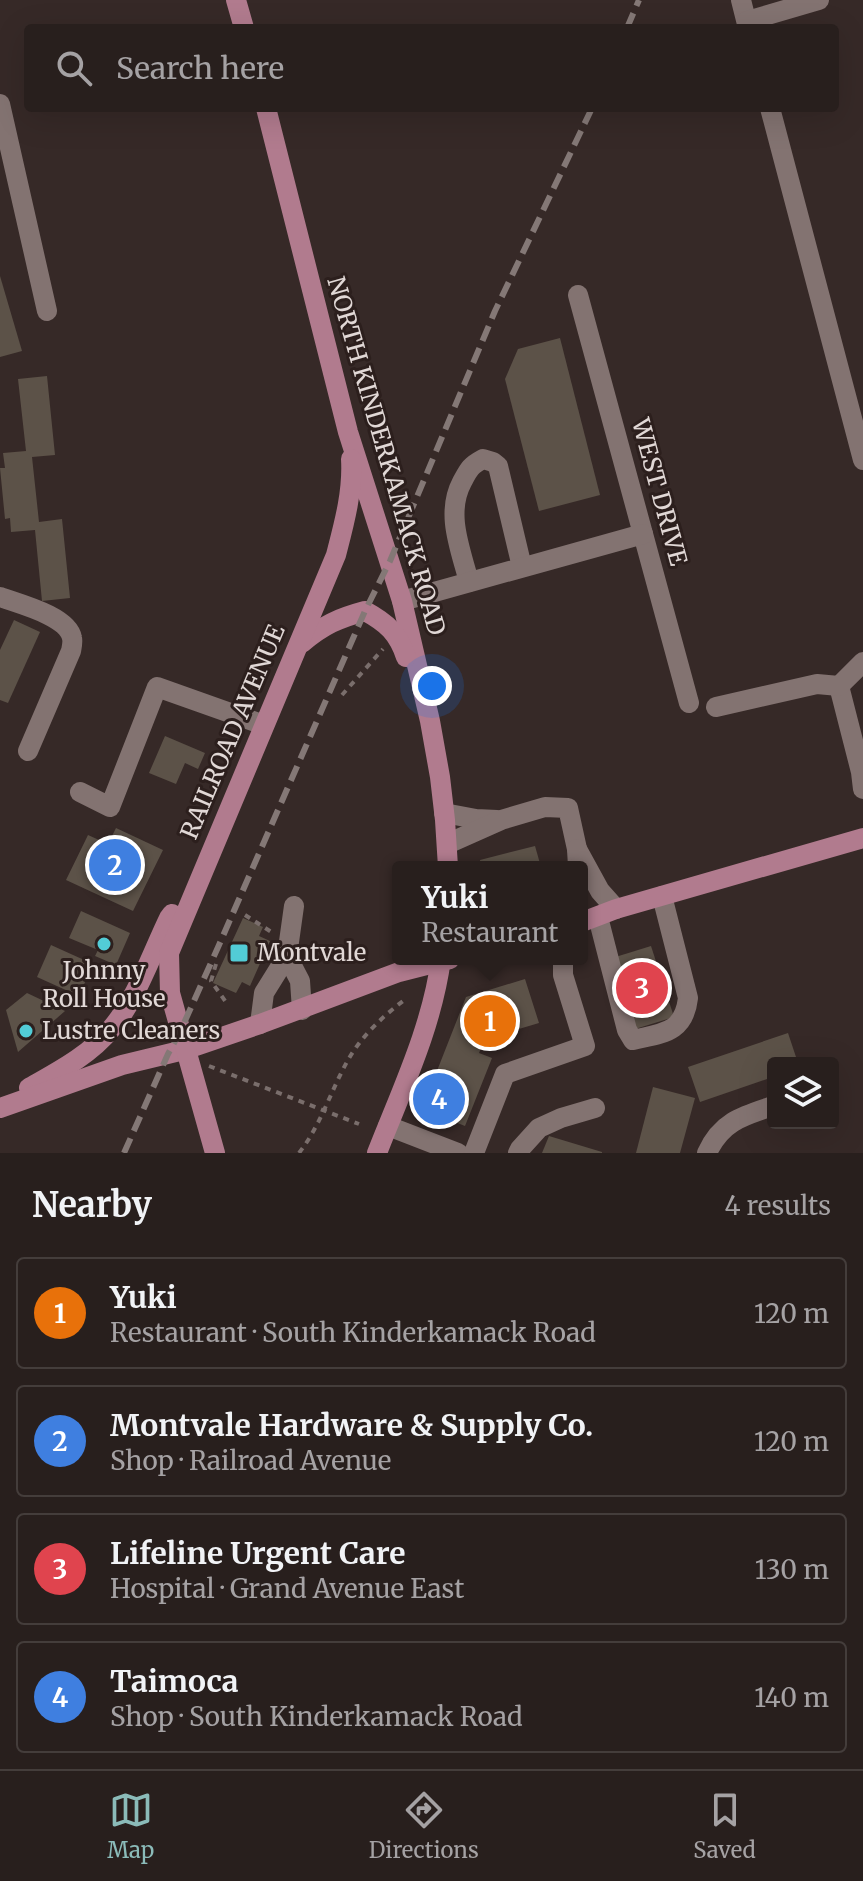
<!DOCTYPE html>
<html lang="en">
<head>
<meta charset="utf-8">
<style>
  body { margin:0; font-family:Merriweather,serif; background:#342c2a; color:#f1f3f6 }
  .controls { position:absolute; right:24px; bottom:24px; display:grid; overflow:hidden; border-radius:8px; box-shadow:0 8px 32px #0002 }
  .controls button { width:72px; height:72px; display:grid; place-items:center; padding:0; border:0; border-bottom:2px solid #443d3b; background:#281f1d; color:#f1f3f6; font:40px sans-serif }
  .you { position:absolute; left:432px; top:686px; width:28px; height:28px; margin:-20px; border:6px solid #fff; border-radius:50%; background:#1a73e8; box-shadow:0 0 0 12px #1a73e833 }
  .badge { display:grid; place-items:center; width:52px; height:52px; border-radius:50%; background:#8bbbb9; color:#fff; font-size:26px; font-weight:700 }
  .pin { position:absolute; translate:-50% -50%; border:4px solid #fff; box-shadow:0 2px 8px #0006 }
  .popup { position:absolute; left:392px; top:861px; width:196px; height:104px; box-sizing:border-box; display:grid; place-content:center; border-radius:8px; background:#281f1d; filter:drop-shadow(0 2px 6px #0005); font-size:26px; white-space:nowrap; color:#a5a2a4 }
  .popup b { font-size:30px; color:#f1f3f6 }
  .popup::after { content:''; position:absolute; left:50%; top:100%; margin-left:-16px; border:16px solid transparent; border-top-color:#281f1d }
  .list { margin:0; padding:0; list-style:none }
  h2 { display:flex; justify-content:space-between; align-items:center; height:104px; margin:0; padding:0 32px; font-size:34px }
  h2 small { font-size:26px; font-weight:400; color:#a5a2a4 }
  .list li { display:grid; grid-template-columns:52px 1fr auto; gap:24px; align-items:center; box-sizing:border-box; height:112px; margin:0 16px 16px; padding:0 16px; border:2px solid #443d3b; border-radius:8px }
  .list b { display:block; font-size:30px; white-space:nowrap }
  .list p { margin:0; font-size:26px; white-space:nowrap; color:#a5a2a4 }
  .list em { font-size:26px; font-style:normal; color:#a5a2a4 }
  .icon { flex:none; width:44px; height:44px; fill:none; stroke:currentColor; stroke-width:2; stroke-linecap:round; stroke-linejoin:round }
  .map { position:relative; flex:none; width:863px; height:1153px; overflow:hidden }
  .search { position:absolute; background:#281f1d; box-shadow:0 8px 32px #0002; left:24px; right:24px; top:24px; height:88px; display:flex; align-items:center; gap:20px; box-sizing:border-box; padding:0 28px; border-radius:8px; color:#a5a2a4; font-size:30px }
  .sheet { height:616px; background:#281f1d }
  nav { display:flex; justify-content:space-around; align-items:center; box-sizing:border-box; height:112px; border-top:2px solid #443d3b; background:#281f1d; font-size:22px; color:#a5a2a4 }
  nav a { display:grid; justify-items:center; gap:4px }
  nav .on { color:#8bbbb9 }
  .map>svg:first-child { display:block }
  .building { fill:#5c5248 }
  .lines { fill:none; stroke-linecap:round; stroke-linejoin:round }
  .path { stroke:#7a6e6c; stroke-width:4; stroke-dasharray:6 6; stroke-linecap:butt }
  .minor { stroke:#837371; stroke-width:20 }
  .major { stroke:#b17b8e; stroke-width:20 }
  .rail { stroke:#847876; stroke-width:6; stroke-dasharray:16 8; stroke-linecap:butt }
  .poi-dot { fill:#52ccd6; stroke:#2c1f1d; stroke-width:3 }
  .labels { text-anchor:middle; stroke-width:6; stroke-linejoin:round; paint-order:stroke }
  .street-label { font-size:24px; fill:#e1d8d6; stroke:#2c1f1d }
  .poi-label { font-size:24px; fill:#e1d8d6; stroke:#2c1f1d; text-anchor:start }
</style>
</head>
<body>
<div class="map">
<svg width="863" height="1153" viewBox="0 0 863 1153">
  <rect width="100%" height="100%" fill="#362927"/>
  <g class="building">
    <path d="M0,276L22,351L0,357Z"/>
    <path d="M560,338L600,495L539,511L505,379L518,349Z"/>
    <path d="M47,376L55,455L32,457L39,522L62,519L70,598L42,601L35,530L11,532L10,518L5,519L0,468H5L3,453L26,451L18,379Z"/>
    <path d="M14,620L40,632L8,703L0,700V650Z"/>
    <path d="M165,736L205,753L198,769L185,763L176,784L149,773Z"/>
    <path d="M116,828L163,850L133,911L66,880L88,835L108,844Z"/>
    <path d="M535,846L541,867H481L480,860Z"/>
    <path d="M81,911L130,933L116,965L95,956L98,950L69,938Z"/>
    <path d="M243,918L263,927L259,936L270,941L250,986L242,982L236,993L213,983Z"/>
    <path d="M51,945L93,964L79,996L37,977Z"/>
    <path d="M651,946L674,1017L632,1030L609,959Z"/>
    <path d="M525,979L539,1023L485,1039L479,1053L492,1058L465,1126L422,1109L466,997Z"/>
    <path d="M27,993L65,1011L18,1052L6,1010Z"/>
    <path d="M788,1033L798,1063H773V1077L700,1102L688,1067Z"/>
    <path d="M653,1087L695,1098L680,1153H636Z"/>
    <path d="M549,1136L602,1152V1153H542Z"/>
  </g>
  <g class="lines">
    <g class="path">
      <path d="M342,695L383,649"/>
      <path d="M245,915L273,933"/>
      <path d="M216,964L211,981L228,1005"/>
      <path d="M209,1066L359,1124"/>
      <path d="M299,1153C321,1125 331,1090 348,1060C361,1037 382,1017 403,1001"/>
    </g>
    <g class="minor">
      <path d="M741,0L748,28"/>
      <path d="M747,21L819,0"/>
      <path d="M0,104L47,311"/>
      <path d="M770,108L863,460"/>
      <path d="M578,295L689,703"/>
      <path d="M469,582C461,550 445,514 462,482C469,469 470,466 483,459L493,462L498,466L522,567"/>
      <path d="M0,597C19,604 68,616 72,638C73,642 72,646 71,651L28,751"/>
      <path d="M402,601L643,534"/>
      <path d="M839,686L861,772L863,789"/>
      <path d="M716,707L817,684L839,686L863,662"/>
      <path d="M80,792L110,807L157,687L264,725"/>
      <path d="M444,813L476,819L497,820"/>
      <path d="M447,844L501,820L545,807L568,808L577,849L578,867"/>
      <path d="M577,849L600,891L616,909"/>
      <path d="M598,917L627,1030L633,1040C663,1033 684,1033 688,998L662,896"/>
      <path d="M287,956L300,981L302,1010"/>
      <path d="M260,1024L264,993L287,956L294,906"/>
      <path d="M388,1126L458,1153"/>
      <path d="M474,1153L505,1074L585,1046L563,975V959"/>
      <path d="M518,1153L520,1149L539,1128L561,1118L595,1108"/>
      <path d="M707,1153C721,1122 742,1116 773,1106"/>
    </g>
    <g class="major">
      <path d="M236,0L244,28"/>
      <path d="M266,108L348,432L402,601L430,721L440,777L445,820L448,867"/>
      <path d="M302,643C323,625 339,618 365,611C387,623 398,633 406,657"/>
      <path d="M582,922L616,909L863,838"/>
      <path d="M29,1088C57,1072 90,1055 111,1029C136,1000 152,953 169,918L172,914"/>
      <path d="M0,1108L122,1065L184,1050L260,1024L399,972L450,959"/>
      <path d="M215,1153L170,993L169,953L336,555C344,524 353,492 351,459"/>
      <path d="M377,1153C402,1089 432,1027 441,959"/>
    </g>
    <g class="rail">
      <path d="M627,28L639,0"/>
      <path d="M124,1153L168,1054L180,1032L219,945L365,611L390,561L495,311L592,108"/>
    </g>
  </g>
  <g class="poi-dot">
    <circle cx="104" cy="944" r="8"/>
    <rect x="229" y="943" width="20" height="20" rx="4"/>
    <circle cx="26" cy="1031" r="8"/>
  </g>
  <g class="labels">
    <g class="street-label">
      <text transform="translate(386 456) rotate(74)" y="8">NORTH KINDERKAMACK ROAD</text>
      <text transform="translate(659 492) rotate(75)" y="8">WEST DRIVE</text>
      <text transform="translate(233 732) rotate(-67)" y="8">RAILROAD AVENUE</text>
    </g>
    <g class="poi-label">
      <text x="257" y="961">Montvale</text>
      <text x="104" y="979" text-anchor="middle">Johnny<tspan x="104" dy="28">Roll House</tspan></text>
      <text x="42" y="1039">Lustre Cleaners</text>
    </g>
  </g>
</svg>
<div class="controls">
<button><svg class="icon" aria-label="layers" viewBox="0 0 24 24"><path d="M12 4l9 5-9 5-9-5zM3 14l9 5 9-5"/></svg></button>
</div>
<div class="you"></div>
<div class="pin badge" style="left:490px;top:1021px;background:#e8710a">1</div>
<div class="popup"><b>Yuki</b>Restaurant</div>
<div class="pin badge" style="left:115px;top:865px;background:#3f7fe0">2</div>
<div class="pin badge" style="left:642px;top:988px;background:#e0444e">3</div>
<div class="pin badge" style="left:439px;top:1099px;background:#3f7fe0">4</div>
<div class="search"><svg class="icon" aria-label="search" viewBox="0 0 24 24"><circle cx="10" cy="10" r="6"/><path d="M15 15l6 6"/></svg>Search here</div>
</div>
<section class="sheet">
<h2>Nearby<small>4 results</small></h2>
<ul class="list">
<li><span class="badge" style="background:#e8710a">1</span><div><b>Yuki</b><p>Restaurant · South Kinderkamack Road</p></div><em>120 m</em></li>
<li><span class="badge" style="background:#3f7fe0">2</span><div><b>Montvale Hardware &amp; Supply Co.</b><p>Shop · Railroad Avenue</p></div><em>120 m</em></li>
<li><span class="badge" style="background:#e0444e">3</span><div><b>Lifeline Urgent Care</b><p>Hospital · Grand Avenue East</p></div><em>130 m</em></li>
<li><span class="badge" style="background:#3f7fe0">4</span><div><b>Taimoca</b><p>Shop · South Kinderkamack Road</p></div><em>140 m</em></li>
</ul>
</section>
<nav>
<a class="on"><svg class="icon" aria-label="map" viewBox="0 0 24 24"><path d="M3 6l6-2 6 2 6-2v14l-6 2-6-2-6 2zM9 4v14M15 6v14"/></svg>Map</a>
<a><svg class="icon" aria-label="directions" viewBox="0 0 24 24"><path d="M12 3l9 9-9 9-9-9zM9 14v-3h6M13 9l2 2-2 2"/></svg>Directions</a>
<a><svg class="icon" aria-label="saved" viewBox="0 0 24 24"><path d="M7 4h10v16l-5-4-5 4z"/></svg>Saved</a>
</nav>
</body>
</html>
